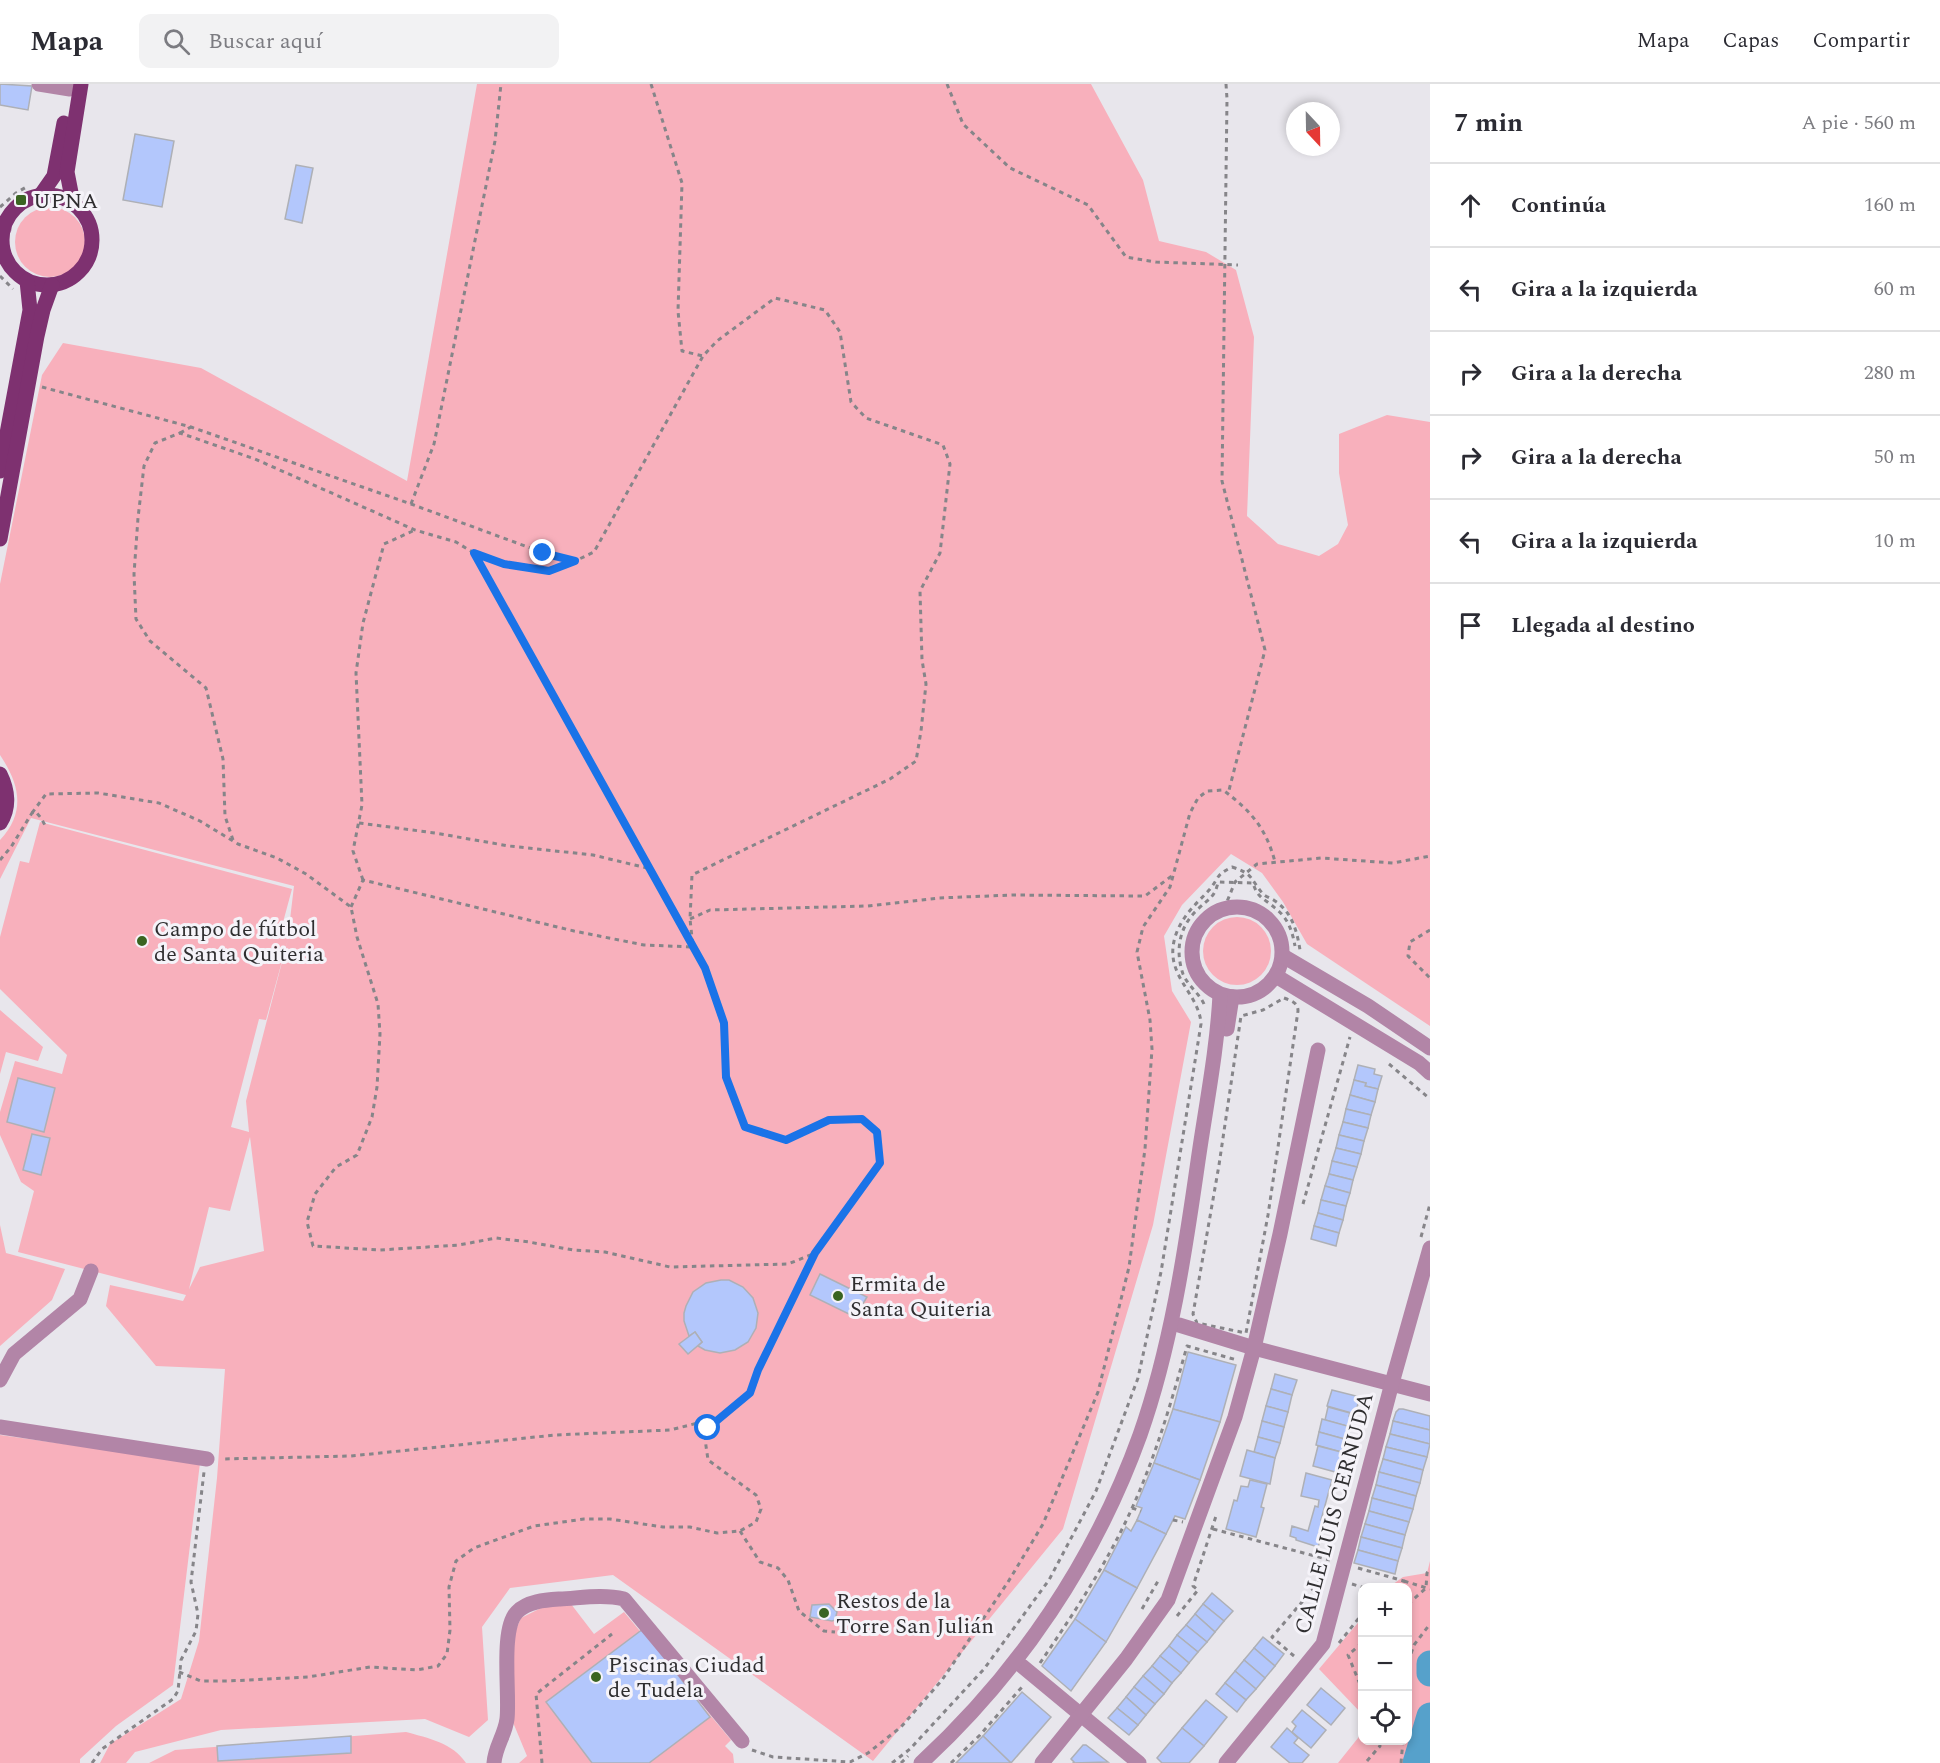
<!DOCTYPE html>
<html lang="es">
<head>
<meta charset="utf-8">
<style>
  body { margin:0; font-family:Spectral,serif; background:#f2f2f3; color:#2b2b33 }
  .controls { position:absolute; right:18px; bottom:18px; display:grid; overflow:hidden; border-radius:12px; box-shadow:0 3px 9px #0003 }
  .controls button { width:54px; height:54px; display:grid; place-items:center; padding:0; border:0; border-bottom:2px solid #e1e1e2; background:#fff; color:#2b2b33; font:30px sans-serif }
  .compass { position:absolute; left:1286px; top:18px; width:54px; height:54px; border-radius:50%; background:#fff; box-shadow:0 3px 9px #0003; rotate:158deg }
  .stop { position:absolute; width:18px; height:18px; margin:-14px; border:4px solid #1a73e8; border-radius:50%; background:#fff }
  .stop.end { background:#1a73e8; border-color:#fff; box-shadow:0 2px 6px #0008 }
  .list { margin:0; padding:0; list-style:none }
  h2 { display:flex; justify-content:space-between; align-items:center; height:78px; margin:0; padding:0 24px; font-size:26px }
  h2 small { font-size:20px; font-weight:400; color:#7c7c81 }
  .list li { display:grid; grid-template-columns:39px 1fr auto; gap:18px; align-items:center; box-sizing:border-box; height:84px; padding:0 24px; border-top:2px solid #e1e1e2 }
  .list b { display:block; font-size:22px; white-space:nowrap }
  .list em { font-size:20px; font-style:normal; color:#7c7c81 }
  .icon { flex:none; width:33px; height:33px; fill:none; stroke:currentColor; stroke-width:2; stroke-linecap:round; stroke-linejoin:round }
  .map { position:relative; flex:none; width:1430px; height:1679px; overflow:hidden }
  header { display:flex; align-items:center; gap:36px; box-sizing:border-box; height:84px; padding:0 30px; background:#fff; border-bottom:2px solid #e1e1e2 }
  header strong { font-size:28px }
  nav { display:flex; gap:33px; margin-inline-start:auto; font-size:21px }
  .search { width:420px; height:54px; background:#f2f2f3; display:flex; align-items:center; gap:15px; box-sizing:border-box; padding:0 21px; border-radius:12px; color:#7c7c81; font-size:22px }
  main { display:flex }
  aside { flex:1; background:#fff }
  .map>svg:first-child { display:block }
  .green { fill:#f8b0bc; fill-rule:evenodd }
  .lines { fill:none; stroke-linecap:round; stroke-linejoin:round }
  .river { stroke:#56a1cb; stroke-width:27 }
  .building { fill:#b3c7fc; stroke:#aeb0b6; stroke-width:1.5 }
  .path { stroke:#868589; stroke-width:3; stroke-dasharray:4.5 4.5; stroke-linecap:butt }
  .minor { stroke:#b285a7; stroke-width:15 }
  .major { stroke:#7e3170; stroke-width:15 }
  .route { stroke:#1a73e8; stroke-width:8 }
  .poi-dot { fill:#3a6421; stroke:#f5f3f9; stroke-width:2 }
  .labels { text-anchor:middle; stroke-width:6; stroke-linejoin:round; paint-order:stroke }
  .poi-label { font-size:22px; fill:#2f2e30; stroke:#f5f3f9; text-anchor:start }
  .street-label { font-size:22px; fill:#2f2e30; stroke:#f5f3f9 }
</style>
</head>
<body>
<header>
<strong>Mapa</strong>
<div class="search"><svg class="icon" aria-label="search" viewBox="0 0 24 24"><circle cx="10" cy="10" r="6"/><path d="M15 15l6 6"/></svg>Buscar aquí</div>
<nav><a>Mapa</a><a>Capas</a><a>Compartir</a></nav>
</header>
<main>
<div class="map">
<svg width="1430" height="1679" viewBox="0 0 1430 1679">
  <rect width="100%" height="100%" fill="#e8e6ec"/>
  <g class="green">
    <path d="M477,0H1091L1143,96L1159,157L1206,168L1236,186L1254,253L1247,432L1278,460L1319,472L1338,460L1348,441L1339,389V350L1387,331L1430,338V942L1307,860L1283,818L1262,789L1231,770L1182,821L1164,852L1172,907L1191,938L1153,1141L1063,1445L873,1677L613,1491L510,1504L482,1543L488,1636L469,1653L425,1635L221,1646L135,1668L126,1679H100L110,1660L181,1615L199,1557L217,1394L225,1285L156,1282L106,1222L110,1201L183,1217L186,1211L18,1168L34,1107L21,1098L0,1051V1028L15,977L62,990L67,971L0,905V853L20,777L29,779L40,738L292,805L282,842L289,844L294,802L31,734L0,795V756C26,728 20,701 0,671V500L42,291L63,259L201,284L407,397ZM288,855L246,1017L249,1048L231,1043L259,935L266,936ZM250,1053L264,1167L200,1183L189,1205L209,1123L230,1127Z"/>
    <circle cx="50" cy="158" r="35"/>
    <circle cx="1237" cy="867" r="34"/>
    <path d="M0,926L43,963L38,977L6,968L0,990Z"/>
    <path d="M0,1141L6,1169L65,1185L52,1216L0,1262Z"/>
    <path d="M0,1351L200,1379L173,1601L116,1642L80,1675V1679H0Z"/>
    <path d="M1430,1477V1679H1338L1362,1649V1656H1408V1504L1389,1503L1403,1493L1427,1489Z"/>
    <path d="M571,1520L594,1550L624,1528L731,1656L725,1662L733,1670L734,1679H519L527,1672L512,1636L514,1550L521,1534L547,1521Z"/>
    <path d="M1362,1534V1630L1319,1585Z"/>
    <path d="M406,1648C428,1654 453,1659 466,1679H149L175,1666Z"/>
  </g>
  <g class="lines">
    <g class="river">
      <path d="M1430,1580V1589"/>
      <path d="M1416,1679L1430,1632"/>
    </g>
  </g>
  <g class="building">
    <path d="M0,0L32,2L28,26L0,21Z"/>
    <path d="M135,50L174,57L162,123L123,116Z"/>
    <path d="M296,81L313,84L302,139L285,135Z"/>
    <path d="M1358,981L1375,985L1374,990L1382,992L1378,1005L1365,1002L1366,999L1354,996Z"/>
    <path d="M18,994L55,1004L44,1048L7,1038Z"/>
    <path d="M1354,996L1366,999L1365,1002L1378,1005L1375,1018L1350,1011Z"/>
    <path d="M1350,1011L1375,1018L1371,1031L1346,1025Z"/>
    <path d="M1346,1025L1371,1031L1368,1044L1343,1038Z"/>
    <path d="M1343,1038L1368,1044L1364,1057L1339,1051Z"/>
    <path d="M32,1050L50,1054L41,1091L23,1086Z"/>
    <path d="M1339,1051L1364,1057L1361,1070L1336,1064Z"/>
    <path d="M1336,1064L1361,1070L1357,1083L1332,1077Z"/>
    <path d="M1332,1077L1357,1083L1353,1096L1329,1090Z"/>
    <path d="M1329,1090L1353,1096L1350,1109L1325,1102Z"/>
    <path d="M1325,1102L1350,1109L1346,1122L1321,1116Z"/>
    <path d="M1321,1116L1346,1122L1343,1136L1318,1129Z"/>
    <path d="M1318,1129L1343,1136L1339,1149L1314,1142Z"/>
    <path d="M1314,1142L1339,1149L1336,1162L1311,1155Z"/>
    <path d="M820,1190L867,1213L855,1233L810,1211Z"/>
    <path d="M721,1196H729L743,1203L753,1214L758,1229L756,1244L748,1258L735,1266L720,1269L705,1266L698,1262L702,1258L695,1248L689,1252L684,1237V1229L686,1222L693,1208L706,1199Z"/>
    <path d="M695,1248L702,1258L688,1270L679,1260Z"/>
    <path d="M1188,1268L1236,1281L1220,1338L1173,1325Z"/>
    <path d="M1275,1290L1297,1296L1292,1311L1271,1305Z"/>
    <path d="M1271,1305L1292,1311L1288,1328L1266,1322Z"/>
    <path d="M1332,1306L1360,1313L1355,1330L1327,1322Z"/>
    <path d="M1266,1322L1288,1328L1284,1343L1262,1337Z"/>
    <path d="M1328,1323L1350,1329L1349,1332L1352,1333L1350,1343L1325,1336Z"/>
    <path d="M1173,1325L1220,1338L1200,1396L1154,1379Z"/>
    <path d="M1399,1325H1403L1430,1332V1346L1393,1337L1396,1328Z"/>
    <path d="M1322,1335L1351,1343L1348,1356L1319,1348Z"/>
    <path d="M1262,1337L1284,1343L1280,1359L1258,1353Z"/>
    <path d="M1393,1337L1430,1346V1360L1390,1350Z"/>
    <path d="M1319,1348L1348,1356L1345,1369L1316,1361Z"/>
    <path d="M1390,1350L1430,1360L1427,1373L1386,1363Z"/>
    <path d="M1258,1353L1280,1359L1275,1374L1254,1368Z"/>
    <path d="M1318,1362L1345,1369L1339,1389L1313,1382Z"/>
    <path d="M1386,1363L1427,1373L1423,1386L1383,1375Z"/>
    <path d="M1247,1366L1275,1374L1270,1400L1240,1392Z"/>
    <path d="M1383,1375L1423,1386L1420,1399L1379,1388Z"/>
    <path d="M1154,1379L1200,1396L1185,1435L1175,1432L1166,1450L1137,1436L1142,1424L1136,1422Z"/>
    <path d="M1379,1388L1420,1399L1416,1412L1376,1401Z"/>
    <path d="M1306,1389L1332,1396L1321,1436L1326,1437L1318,1463L1296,1456V1454L1290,1452L1292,1442L1308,1447L1315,1422L1318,1423L1319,1416L1301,1412Z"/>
    <path d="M1250,1396L1267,1400L1261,1423L1264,1424L1256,1453L1226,1445L1234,1416L1237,1417L1241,1402L1248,1403Z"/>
    <path d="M1376,1401L1416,1412L1413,1425L1372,1414Z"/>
    <path d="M1372,1414L1413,1425L1409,1438L1369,1427Z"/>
    <path d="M1369,1427L1409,1438L1405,1451L1365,1440Z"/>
    <path d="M1137,1436L1166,1450L1137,1504L1104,1486L1126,1443L1131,1447Z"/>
    <path d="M1365,1440L1405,1451L1402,1464L1361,1453Z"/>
    <path d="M1361,1453L1402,1464L1398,1477L1358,1466Z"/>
    <path d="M1358,1466L1398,1477L1395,1490L1354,1479Z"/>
    <path d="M1104,1486L1137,1504L1106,1558L1075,1535Z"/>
    <path d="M1212,1509L1233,1527L1224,1537L1203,1520Z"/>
    <path d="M829,1520L837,1528L835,1536L832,1537L810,1533L812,1521Z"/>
    <path d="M1203,1520L1224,1537L1215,1548L1195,1530Z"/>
    <path d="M1195,1530L1215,1548L1207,1558L1186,1541Z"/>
    <path d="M1075,1535L1106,1558L1071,1607L1042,1582Z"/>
    <path d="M1186,1541L1207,1558L1198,1568L1177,1551Z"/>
    <path d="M643,1545L710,1633L649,1679H592L546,1618Z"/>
    <path d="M1177,1551L1198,1568L1189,1579L1169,1562Z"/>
    <path d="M1263,1553L1284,1570L1275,1582L1254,1564Z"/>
    <path d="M1169,1562L1189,1579L1181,1589L1160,1572Z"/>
    <path d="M1254,1564L1275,1582L1265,1594L1244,1576Z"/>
    <path d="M1160,1572L1181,1589L1172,1599L1152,1582Z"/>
    <path d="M1244,1576L1265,1594L1256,1605L1235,1587Z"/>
    <path d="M1152,1582L1172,1599L1164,1610L1143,1592Z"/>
    <path d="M1235,1587L1256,1605L1246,1616L1225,1599Z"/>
    <path d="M1143,1592L1164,1610L1155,1620L1134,1603Z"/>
    <path d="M1225,1599L1246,1616L1237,1628L1216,1610Z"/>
    <path d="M1134,1603L1155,1620L1146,1631L1126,1613Z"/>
    <path d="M1321,1604L1345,1624L1331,1641L1307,1621Z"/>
    <path d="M1022,1608L1051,1633L1011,1679L983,1652Z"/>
    <path d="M1126,1613L1146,1631L1138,1641L1117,1624Z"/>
    <path d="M1206,1616L1227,1633L1204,1662L1182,1644Z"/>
    <path d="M1117,1624L1138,1641L1129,1651L1108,1634Z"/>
    <path d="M1302,1626L1326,1646L1311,1664L1292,1648L1296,1642L1292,1638Z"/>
    <path d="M1182,1644L1204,1662L1189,1679H1162L1157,1674Z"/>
    <path d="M1287,1644L1298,1654L1294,1659L1309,1671L1302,1679H1290L1271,1663Z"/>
    <path d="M351,1652V1669L218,1677L217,1662Z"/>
    <path d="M983,1652L1011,1679H956Z"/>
    <path d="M1083,1661H1086L1108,1678L1073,1679L1074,1678L1071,1675Z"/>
  </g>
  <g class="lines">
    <g class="path">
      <path d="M651,0L682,99L678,227L682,267L703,272"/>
      <path d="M947,0L963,40L1010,84L1088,121L1126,173L1156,178L1238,181"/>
      <path d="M1226,0L1227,15L1222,397L1265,566L1228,710"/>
      <path d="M0,123L16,109L28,102"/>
      <path d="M0,192L13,205"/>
      <path d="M42,303L191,343L411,420L544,469L575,477L594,468L703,272L717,257L775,214L825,226L840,248L851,318L866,334L943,361L950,380L940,469L920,507L922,576L926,600L921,647L916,677L890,695L692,791L690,835L693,863L705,884L724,939L726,992L745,1043L786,1056L829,1036L862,1035L877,1048L880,1079L815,1169L758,1286L750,1309L722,1333L670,1346L555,1351L351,1372L221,1375"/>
      <path d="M180,349L191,343"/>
      <path d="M411,420L434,360L495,57L501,0"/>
      <path d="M32,729L46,710L98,709L159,719L200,737L238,760L277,774L306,790L351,823L357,853L378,920L380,950L377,1003L372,1033L357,1071L336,1083L315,1110L307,1138L313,1162L380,1166L459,1161L496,1154L529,1158L573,1166L605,1168L670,1183L788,1180L813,1170"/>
      <path d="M359,739L435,749L509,762L593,771L651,785"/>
      <path d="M233,756L225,732L223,675L206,604L150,557L136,535L134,490L138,434L144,382L155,359L180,349L255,375L415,446L456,458L474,469L504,480L549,487L575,477"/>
      <path d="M0,776L11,763L32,729L36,728L41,734L46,743"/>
      <path d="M363,796L353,767L362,721L356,589L363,539L384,460L415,446"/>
      <path d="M351,823L363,796L574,847L644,861L693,863L475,471"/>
      <path d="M1224,825L1235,798L1257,780L1321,774L1393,779L1430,772"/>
      <path d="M690,835L710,826L867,822L939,814L1012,811L1145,812L1173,791"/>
      <path d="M1430,846L1410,858L1408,872L1430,894"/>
      <path d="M1284,914C1292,917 1298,919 1298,927L1268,1131L1246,1249L1197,1239L1193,1230L1219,1081L1241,932L1263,926Z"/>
      <path d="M1204,920C1199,909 1188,902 1183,890C1175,867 1179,843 1197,826C1208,815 1215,814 1218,798L1253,799C1258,815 1264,814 1275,824C1288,834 1292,846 1295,862"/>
      <path d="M1389,980L1430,1015"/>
      <path d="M1303,1120L1350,953"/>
      <path d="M1421,1153L1430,1120"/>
      <path d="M1132,1424L1141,1427"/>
      <path d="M1173,1436L1183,1438"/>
      <path d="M1213,1445L1330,1476"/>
      <path d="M740,1447L760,1478L778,1484L788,1496L799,1527L824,1547L835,1548"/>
      <path d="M1358,1484L1404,1497L1403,1504"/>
      <path d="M1404,1497L1430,1505"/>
      <path d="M1352,1500L1365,1504"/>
      <path d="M1408,1520L1426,1504L1427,1489L1430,1485"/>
      <path d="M1142,1525L1158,1497"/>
      <path d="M1177,1532L1198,1506L1193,1502L1216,1432"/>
      <path d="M1339,1559L1362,1530"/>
      <path d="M1362,1559L1348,1571L1362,1605"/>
      <path d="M1294,1572L1272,1553L1326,1490"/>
      <path d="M1408,1578L1414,1561L1430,1540"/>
      <path d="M1040,1579C1074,1529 1108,1478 1133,1422C1156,1371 1172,1316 1187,1262L1237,1276"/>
      <path d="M179,1588L201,1597H228L308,1593L370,1583L417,1586L438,1582L447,1570L450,1546L449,1503L456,1477L474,1464L534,1442L584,1435H610L663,1443H690L717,1449L740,1447L756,1438L761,1425L756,1411L708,1376C705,1352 701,1350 721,1334"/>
      <path d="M752,1666L773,1673L850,1678L868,1669L901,1643L942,1596L1008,1498L1043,1440L1098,1308L1129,1183L1145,1065L1152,965L1150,936L1137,868L1143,843L1170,803L1190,729L1198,714L1207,707L1223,706C1251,727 1266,744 1275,778"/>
      <path d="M1367,1677L1380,1662L1379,1656"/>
      <path d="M92,1679L102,1665L173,1615L178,1607L181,1576L196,1547L198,1530L191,1498L204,1388"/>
      <path d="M542,1679L536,1610L612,1550"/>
      <path d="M892,1679L910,1665L984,1585L1049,1496L1096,1407L1138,1294L1161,1188L1201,940C1200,919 1183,904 1176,885C1167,862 1178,839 1194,822C1199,816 1205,811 1210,805C1220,792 1216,791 1232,783C1254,790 1250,795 1263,810C1266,813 1271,814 1275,817C1292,828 1297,847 1300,866"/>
      <path d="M901,1679L908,1672"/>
      <path d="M951,1679L980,1651L1022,1603L1024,1604"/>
      <path d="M1401,1679L1403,1656"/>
    </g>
    <g class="minor">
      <path d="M39,0L70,5"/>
      <path d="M0,144L4,145"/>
      <circle cx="1237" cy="868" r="45"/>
      <path d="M1283,872L1368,922L1430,964"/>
      <path d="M1276,892L1419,979L1430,989"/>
      <path d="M1227,945L1232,913"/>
      <path d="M1179,1241L1254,1264L1430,1310"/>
      <path d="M0,1296L14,1270L80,1215L91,1187"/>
      <path d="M0,1343L207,1375"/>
      <path d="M1022,1582L1139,1679"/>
      <path d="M494,1679C495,1663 505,1651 507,1635C510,1610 500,1545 517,1528C528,1517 546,1516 560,1515C581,1514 603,1510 624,1515L742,1657"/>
      <path d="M921,1679C1019,1589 1095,1476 1140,1351C1171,1263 1185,1168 1198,1077C1206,1021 1217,967 1220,911"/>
      <path d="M1042,1679L1126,1575L1168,1516L1235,1333L1254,1264L1280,1150L1318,966"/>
      <path d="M1226,1679L1323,1560L1392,1299L1430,1164"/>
    </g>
    <g class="major">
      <circle cx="47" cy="156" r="45"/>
      <path d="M40,112L54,92L64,39"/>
      <path d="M73,119L67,88L81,0"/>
      <path d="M0,387L30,226L27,197"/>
      <path d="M0,455L37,252L43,226L52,201"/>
      <path d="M0,690C8,706 10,724 0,739"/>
    </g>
  </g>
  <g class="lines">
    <path class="route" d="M543,469L575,477L549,487L504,480L474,469L705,884L724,939L726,993L745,1043L786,1056L829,1036L862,1035L877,1048L880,1079L815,1169L758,1286L750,1309L708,1344"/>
  </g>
  <g class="poi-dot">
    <rect x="15" y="110" width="12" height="12" rx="3"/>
    <circle cx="142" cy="857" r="6"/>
    <circle cx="838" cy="1212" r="6"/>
    <circle cx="824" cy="1529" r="6"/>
    <circle cx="596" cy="1593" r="6"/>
  </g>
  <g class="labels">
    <g class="poi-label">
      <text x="33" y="124">UPNA</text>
      <text x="154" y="852">Campo de fútbol<tspan x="154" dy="25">de Santa Quiteria</tspan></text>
      <text x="850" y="1207">Ermita de<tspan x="850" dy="25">Santa Quiteria</tspan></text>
      <text x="836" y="1524">Restos de la<tspan x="836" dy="25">Torre San Julián</tspan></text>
      <text x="608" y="1588">Piscinas Ciudad<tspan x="608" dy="25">de Tudela</tspan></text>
    </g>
    <g class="street-label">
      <text transform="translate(1333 1429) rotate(-75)" y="8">CALLE LUIS CERNUDA</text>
    </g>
  </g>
</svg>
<div class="controls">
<button>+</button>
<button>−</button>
<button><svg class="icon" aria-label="locate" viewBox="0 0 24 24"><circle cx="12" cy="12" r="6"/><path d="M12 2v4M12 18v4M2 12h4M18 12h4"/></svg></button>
</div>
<svg class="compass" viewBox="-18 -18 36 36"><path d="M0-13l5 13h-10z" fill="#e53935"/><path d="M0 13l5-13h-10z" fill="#7c7c81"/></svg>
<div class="stop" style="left:708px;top:1344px"></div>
<div class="stop end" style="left:543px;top:469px"></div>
</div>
<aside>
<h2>7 min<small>A pie · 560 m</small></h2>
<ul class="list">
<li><svg class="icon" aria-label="ahead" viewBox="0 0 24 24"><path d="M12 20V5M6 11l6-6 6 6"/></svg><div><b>Continúa</b></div><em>160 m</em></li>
<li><svg class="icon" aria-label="left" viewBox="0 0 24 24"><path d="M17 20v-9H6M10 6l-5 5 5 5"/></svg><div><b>Gira a la izquierda</b></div><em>60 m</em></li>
<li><svg class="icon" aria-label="right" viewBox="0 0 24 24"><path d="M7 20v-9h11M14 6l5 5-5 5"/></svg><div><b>Gira a la derecha</b></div><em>280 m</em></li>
<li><svg class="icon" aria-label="right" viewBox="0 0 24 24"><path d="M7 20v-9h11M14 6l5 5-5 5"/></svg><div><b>Gira a la derecha</b></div><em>50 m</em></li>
<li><svg class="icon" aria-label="left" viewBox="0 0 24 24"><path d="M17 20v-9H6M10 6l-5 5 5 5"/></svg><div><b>Gira a la izquierda</b></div><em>10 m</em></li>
<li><svg class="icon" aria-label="arrive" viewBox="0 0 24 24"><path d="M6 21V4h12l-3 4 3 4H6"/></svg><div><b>Llegada al destino</b></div></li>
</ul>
</aside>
</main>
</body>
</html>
